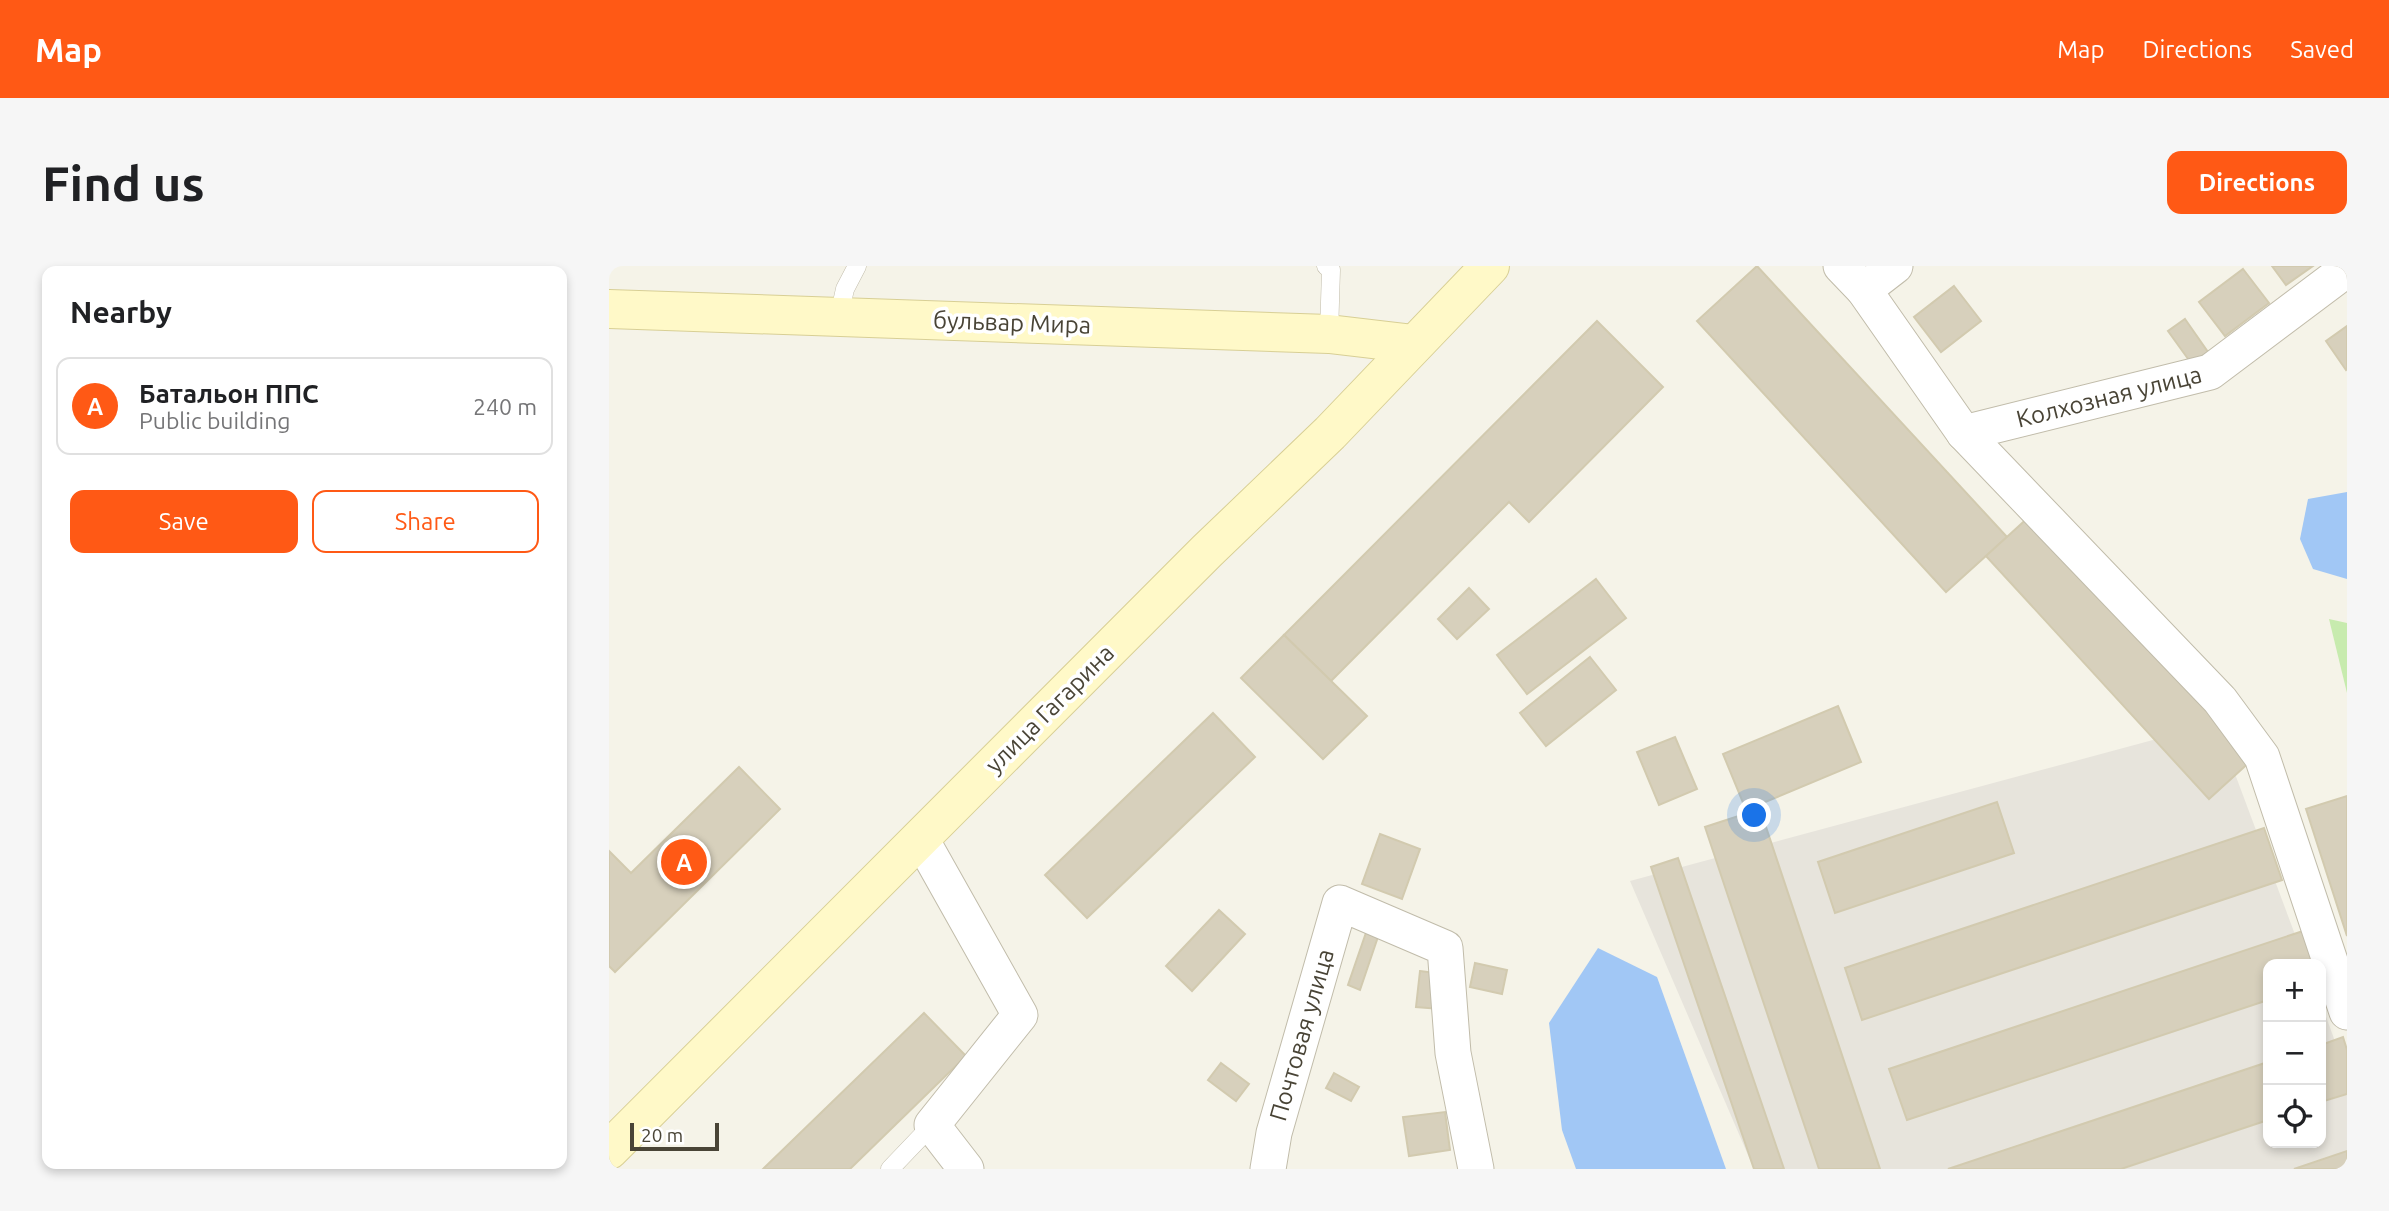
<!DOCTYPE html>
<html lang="en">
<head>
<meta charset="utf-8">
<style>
  body { margin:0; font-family:Ubuntu,sans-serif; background:#f6f6f6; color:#202124 }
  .controls { position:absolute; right:21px; bottom:21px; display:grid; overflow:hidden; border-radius:14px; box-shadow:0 4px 10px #0003 }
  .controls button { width:63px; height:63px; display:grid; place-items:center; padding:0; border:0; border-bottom:2px solid #e0e0e0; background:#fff; color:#202124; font:35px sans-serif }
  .scale { position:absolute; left:21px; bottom:18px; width:89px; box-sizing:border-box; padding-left:7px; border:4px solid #494436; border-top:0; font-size:19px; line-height:24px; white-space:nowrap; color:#494436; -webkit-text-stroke:5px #fff; paint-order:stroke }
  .you { position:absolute; left:1146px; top:550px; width:24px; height:24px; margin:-18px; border:5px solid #fff; border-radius:50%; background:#1a73e8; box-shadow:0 0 0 10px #1a73e833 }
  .badge { display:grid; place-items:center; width:46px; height:46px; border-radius:50%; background:#ff5915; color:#fff; font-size:23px; font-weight:700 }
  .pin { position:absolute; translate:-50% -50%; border:4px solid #fff; box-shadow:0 2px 7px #0006 }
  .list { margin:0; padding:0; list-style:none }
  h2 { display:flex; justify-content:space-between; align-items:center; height:91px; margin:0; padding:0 28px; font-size:30px }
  h2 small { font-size:23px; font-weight:400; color:#757577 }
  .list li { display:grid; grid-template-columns:46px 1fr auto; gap:21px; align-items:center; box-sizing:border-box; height:98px; margin:0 14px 14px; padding:0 14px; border:2px solid #e0e0e0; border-radius:14px }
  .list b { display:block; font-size:26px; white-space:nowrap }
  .list p { margin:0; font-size:23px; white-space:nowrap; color:#757577 }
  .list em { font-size:23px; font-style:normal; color:#757577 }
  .actions { display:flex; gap:14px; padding:21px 28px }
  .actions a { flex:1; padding:16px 0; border:2px solid #ff5915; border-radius:14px; text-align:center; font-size:24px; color:#ff5915 }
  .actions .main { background:#ff5915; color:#fff }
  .icon { flex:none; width:38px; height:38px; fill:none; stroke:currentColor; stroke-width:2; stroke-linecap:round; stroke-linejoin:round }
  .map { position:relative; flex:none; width:1738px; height:903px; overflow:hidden; border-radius:14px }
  header { display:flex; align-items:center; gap:42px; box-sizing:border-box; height:98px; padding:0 35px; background:#ff5915; color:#fff }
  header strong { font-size:33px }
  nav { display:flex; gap:38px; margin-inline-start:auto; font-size:24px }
  .intro { display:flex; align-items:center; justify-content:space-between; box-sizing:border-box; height:168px; padding:0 42px }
  h1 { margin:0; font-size:49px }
  .button { padding:18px 32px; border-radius:14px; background:#ff5915; color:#fff; font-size:24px; font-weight:700 }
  main { display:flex; gap:42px; padding:0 42px }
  aside { flex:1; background:#fff; border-radius:14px; box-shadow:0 4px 10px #0003 }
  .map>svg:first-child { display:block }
  .industrial { fill:#e7e4dc }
  .green { fill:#c7ebae }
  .water { fill:#a1c7f5 }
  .building { fill:#d7d0bc; stroke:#d2caaf; stroke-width:2 }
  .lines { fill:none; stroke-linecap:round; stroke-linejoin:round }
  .lane-casing { stroke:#c1bcaa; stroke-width:19 }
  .street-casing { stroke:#c1bcaa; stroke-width:37 }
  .secondary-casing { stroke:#d8cf95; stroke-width:40 }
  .lane { stroke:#fff; stroke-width:18 }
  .street { stroke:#fff; stroke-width:35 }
  .secondary { stroke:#fff9c8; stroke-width:38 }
  .labels { text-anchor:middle; stroke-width:7; stroke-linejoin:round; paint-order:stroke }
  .street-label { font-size:24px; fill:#494436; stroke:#fff }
</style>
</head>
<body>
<header>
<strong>Map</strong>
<nav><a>Map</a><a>Directions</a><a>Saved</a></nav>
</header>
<div class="intro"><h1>Find us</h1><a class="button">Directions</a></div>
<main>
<aside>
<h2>Nearby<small></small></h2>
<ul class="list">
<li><span class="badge">A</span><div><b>Батальон ППС</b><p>Public building</p></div><em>240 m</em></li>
</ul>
<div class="actions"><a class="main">Save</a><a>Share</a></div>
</aside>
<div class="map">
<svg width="1738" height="903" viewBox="0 0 1738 903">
  <rect width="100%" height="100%" fill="#f5f3e8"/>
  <path class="industrial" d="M1607,457L1697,698H1659V877H1712V737L1738,808V903H1145L1021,615Z"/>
  <path class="green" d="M1720,353L1738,357V427Z"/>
  <g class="water">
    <path d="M1738,226V313L1704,303L1691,273L1699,233Z"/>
    <path d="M989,682L1048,711L1117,903H967L953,864L940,757Z"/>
  </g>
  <g class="building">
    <path d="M1148,0L1398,271L1337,326L1088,55Z"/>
    <path d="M1663,0H1704L1677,19Z"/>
    <path d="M1634,3L1660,37L1616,70L1590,36Z"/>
    <path d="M1345,20L1372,55L1332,86L1305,51Z"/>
    <path d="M1576,53L1599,86L1582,97L1559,65Z"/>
    <path d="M988,55L1054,121L920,256L900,236L722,415L675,369Z"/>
    <path d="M1738,60V103L1737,104L1717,75Z"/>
    <path d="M1422,249L1645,492L1600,533L1377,290Z"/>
    <path d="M987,313L1017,352L918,428L888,389Z"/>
    <path d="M860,322L880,343L848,373L829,353Z"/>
    <path d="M675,369L758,450L714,493L632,412Z"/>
    <path d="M981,391L1007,424L937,480L911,447Z"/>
    <path d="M1229,440L1252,496L1137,544L1114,488Z"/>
    <path d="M604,447L646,491L478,652L436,609Z"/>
    <path d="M1066,471L1088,523L1050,539L1028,486Z"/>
    <path d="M130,501L171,543L6,706L0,700V585L22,607Z"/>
    <path d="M1738,530V670L1697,543Z"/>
    <path d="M1388,536L1405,587L1226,647L1209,596Z"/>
    <path d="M1151,543L1271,903H1210L1096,561Z"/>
    <path d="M1655,562L1673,614L1253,754L1236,702Z"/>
    <path d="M771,568L811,583L793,633L753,618Z"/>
    <path d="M1069,592L1175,903H1145L1042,601Z"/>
    <path d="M610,644L636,668L583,725L557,700Z"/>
    <path d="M760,658L772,662L751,724L739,719Z"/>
    <path d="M1700,663L1712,698H1659V734L1298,854L1280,803Z"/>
    <path d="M866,697L898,704L893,728L861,721Z"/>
    <path d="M811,705L835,708L831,743L807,741Z"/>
    <path d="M315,747L357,790L241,903H154Z"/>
    <path d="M1734,771L1738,784V828L1712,836V779Z"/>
    <path d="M1659,796V854L1512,903H1339Z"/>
    <path d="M612,797L640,818L627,835L599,814Z"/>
    <path d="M725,807L750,821L742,835L717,822Z"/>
    <path d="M836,846L841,884L800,890L794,851Z"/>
    <path d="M1738,885V903H1685Z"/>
  </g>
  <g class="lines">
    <g class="lane-casing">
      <g id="lane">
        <path d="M717,0L722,4L720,68"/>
        <path d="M230,50L236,23L248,0"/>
        <path d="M281,903L323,859"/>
      </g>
    </g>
    <g class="street-casing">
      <g id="street">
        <path d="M1232,0L1255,24L1355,167L1611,434L1653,491L1738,746"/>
        <path d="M1255,24L1286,0"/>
        <path d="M1355,167L1601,106L1738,3"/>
        <path d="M312,573L411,749L323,859L357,903"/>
        <path d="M659,903L665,867L731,637L836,682L844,787L867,903"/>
      </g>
    </g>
    <g class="secondary-casing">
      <g id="secondary">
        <path d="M0,43L720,68L805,78"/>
        <path d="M0,884L598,285L721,167L881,0"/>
      </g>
    </g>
    <use href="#lane" class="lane"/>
    <use href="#street" class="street"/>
    <use href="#secondary" class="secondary"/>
  </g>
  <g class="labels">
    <g class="street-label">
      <text transform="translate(403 57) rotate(2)" y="8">бульвар Мира</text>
      <text transform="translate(1500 131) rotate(-14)" y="8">Колхозная улица</text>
      <text transform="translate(441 443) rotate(-45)" y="8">улица Гагарина</text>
      <text transform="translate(693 769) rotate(-74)" y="8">Почтовая улица</text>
    </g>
  </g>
</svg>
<div class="controls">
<button>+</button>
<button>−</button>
<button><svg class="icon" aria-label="locate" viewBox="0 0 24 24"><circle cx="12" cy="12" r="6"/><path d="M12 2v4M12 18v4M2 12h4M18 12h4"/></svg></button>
</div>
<div class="scale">20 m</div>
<div class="you"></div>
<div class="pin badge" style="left:75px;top:596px">A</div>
</div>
</main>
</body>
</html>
